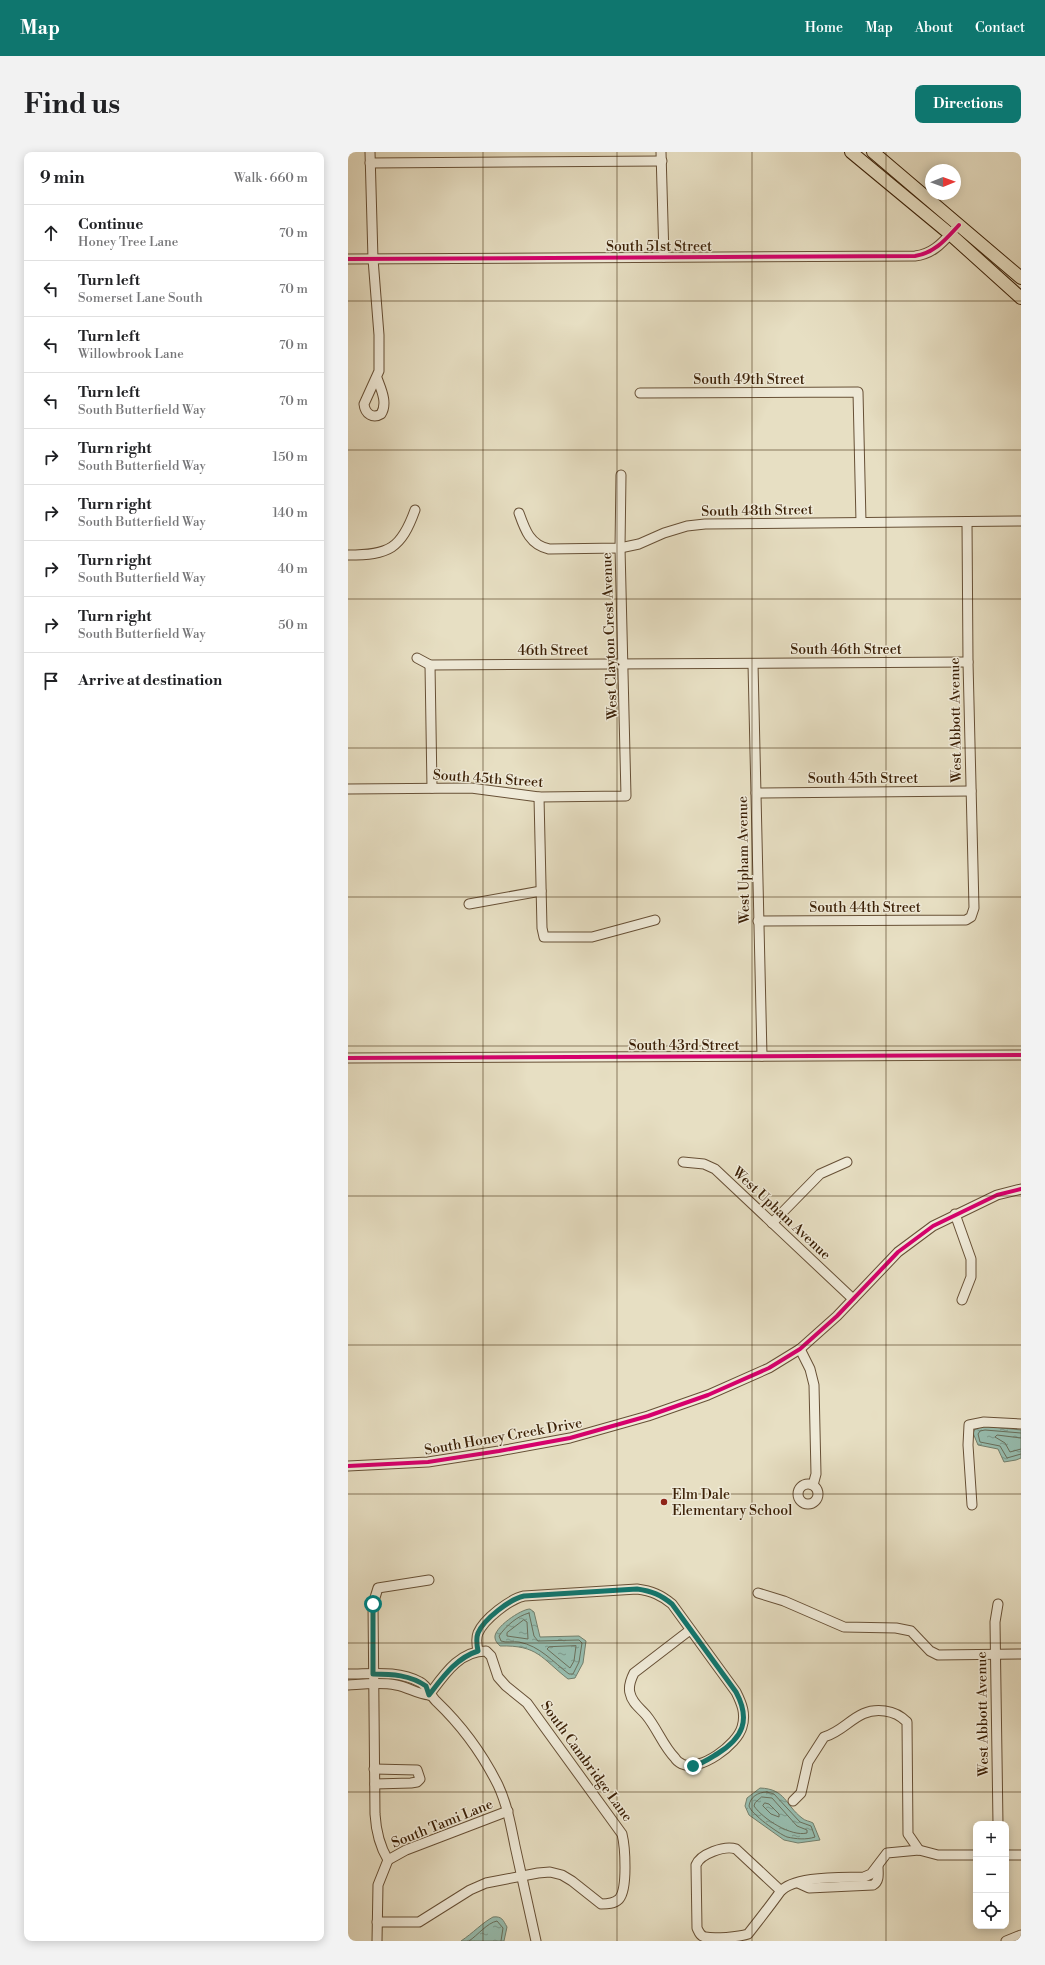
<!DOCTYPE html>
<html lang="en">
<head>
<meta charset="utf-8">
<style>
  body { margin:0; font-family:"Libre Bodoni",serif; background:#f2f2f2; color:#202124 }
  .controls { position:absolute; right:12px; bottom:12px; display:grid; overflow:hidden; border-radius:8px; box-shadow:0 2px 10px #0003 }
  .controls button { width:36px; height:36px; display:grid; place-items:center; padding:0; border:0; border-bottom:1px solid #e0e0e0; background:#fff; color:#202124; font:20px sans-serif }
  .compass { position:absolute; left:577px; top:12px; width:36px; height:36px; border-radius:50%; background:#fff; box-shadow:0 2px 10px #0003; rotate:89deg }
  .stop { position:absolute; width:12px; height:12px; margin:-9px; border:3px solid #0f766e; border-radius:50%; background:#fff }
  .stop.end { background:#0f766e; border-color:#fff; box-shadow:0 1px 4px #0008 }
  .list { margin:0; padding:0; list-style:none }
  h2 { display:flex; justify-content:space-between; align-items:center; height:52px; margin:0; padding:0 16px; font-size:17px }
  h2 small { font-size:13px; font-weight:400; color:#757577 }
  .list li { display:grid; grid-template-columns:26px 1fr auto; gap:12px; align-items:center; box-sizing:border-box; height:56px; padding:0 16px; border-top:1px solid #e0e0e0 }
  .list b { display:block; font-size:15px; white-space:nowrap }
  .list p { margin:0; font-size:13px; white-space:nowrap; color:#757577 }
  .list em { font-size:13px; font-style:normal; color:#757577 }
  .icon { flex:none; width:22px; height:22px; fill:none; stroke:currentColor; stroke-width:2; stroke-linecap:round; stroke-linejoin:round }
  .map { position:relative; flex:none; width:673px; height:1789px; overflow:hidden; border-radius:8px }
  header { display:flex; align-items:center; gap:24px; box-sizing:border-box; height:56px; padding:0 20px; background:#0f766e; color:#fff }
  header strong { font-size:19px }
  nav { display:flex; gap:22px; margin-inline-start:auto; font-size:14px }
  .intro { display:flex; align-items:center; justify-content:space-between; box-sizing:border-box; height:96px; padding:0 24px }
  h1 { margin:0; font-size:28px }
  .button { padding:10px 18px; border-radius:8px; background:#0f766e; color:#fff; font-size:14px; font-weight:700 }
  main { display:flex; gap:24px; padding:0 24px }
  aside { flex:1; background:#fff; border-radius:8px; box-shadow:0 2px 10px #0003 }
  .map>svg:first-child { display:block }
  .water { fill:url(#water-ripples); stroke:#737f6c }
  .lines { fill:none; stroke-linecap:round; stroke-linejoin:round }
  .shore { stroke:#6a6f5b; stroke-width:1 }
  .minor-casing { stroke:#675036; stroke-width:11 }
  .major-casing { stroke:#3c2107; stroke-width:14 }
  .minor { stroke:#efead8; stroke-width:9 }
  .major { stroke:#e7dfc3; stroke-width:12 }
  .cycleway-casing { stroke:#efead8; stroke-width:6 }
  .cycleway { stroke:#d6006c; stroke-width:4 }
  .route { stroke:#0f766e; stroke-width:5 }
  .grid { fill:none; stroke:#3c2107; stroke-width:1; stroke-opacity:0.55 }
  .poi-dot { fill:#8f2418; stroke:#efead8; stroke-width:1.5 }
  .labels { text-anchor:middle; stroke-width:3; stroke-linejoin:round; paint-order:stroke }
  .street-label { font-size:14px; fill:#3c2107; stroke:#efead8 }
  .poi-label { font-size:14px; fill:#3c2107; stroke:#efead8; text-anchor:start }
</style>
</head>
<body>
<header>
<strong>Map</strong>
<nav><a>Home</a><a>Map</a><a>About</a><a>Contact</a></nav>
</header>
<div class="intro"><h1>Find us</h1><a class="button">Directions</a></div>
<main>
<aside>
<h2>9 min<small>Walk · 660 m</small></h2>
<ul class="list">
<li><svg class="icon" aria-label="ahead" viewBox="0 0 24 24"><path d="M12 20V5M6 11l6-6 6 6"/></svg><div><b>Continue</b><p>Honey Tree Lane</p></div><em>70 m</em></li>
<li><svg class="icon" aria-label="left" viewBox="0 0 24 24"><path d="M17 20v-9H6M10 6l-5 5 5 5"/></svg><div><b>Turn left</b><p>Somerset Lane South</p></div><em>70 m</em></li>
<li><svg class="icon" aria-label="left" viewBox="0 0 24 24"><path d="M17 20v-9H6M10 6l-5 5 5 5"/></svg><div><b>Turn left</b><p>Willowbrook Lane</p></div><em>70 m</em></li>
<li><svg class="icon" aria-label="left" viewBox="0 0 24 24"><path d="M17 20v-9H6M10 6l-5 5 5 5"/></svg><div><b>Turn left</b><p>South Butterfield Way</p></div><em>70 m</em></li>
<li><svg class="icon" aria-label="right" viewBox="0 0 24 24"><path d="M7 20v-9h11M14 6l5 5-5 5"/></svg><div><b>Turn right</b><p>South Butterfield Way</p></div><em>150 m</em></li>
<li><svg class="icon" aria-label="right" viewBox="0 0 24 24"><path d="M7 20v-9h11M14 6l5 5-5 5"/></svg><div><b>Turn right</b><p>South Butterfield Way</p></div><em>140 m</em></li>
<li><svg class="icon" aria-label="right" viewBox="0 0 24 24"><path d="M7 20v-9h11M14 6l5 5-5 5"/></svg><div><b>Turn right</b><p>South Butterfield Way</p></div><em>40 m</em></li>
<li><svg class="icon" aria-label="right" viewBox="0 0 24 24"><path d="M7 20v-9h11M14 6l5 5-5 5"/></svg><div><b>Turn right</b><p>South Butterfield Way</p></div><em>50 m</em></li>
<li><svg class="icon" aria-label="arrive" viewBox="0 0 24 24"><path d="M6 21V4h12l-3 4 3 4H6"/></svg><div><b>Arrive at destination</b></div></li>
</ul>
</aside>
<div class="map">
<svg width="673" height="1789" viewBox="0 0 673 1789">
  <defs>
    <pattern id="water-ripples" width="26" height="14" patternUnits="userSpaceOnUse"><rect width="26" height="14" fill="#97bdaf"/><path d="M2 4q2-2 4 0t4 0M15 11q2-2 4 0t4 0" fill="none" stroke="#7c998c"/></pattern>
  </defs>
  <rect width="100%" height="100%" fill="#e7dfc3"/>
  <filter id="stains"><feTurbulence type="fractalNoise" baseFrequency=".005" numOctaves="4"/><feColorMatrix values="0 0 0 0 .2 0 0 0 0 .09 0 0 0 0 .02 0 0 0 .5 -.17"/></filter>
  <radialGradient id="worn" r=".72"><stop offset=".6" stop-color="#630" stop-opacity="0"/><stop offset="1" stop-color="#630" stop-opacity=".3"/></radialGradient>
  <g class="water">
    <path d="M636,1274L673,1278V1306L668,1308L656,1310L650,1297L630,1293L625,1281L627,1277Z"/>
    <path d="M182,1457L186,1460L192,1485L231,1484L238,1489L235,1511L227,1526L220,1527C193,1506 190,1493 152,1494C150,1492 147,1489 147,1486C145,1476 173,1457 182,1457Z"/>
    <path d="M412,1636C438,1637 437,1653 454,1666C457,1669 462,1669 465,1671L472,1688L450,1691L436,1688L401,1663L397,1654L399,1646Z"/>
    <path d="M145,1765C154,1764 155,1768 159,1775L156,1789H113C125,1781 134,1771 145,1765Z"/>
  </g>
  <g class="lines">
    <g class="shore">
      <path d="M673,1281L637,1278L632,1279L630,1282L632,1290L652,1294L659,1306L673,1302"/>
      <path d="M673,1286L649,1283L647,1285L657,1291L662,1300L673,1297"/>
      <path d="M181,1461L186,1484L190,1489L231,1488L234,1491L231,1510L225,1522H221C205,1510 192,1494 171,1490C165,1489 158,1491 153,1489L151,1484C158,1474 169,1464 181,1461Z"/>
      <path d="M176,1468L179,1470L180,1487L159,1484V1481Z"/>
      <path d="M228,1494L226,1509L222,1516L199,1497L201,1495Z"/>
      <path d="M419,1640L426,1642L452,1670L463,1674L467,1685C458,1688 448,1687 439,1685C431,1682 403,1662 401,1654C402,1645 410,1640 419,1640Z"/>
      <path d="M414,1645L424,1646L449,1674L459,1678V1681C443,1685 415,1667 406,1654L407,1651Z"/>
      <path d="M417,1651L421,1652L431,1662V1665L423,1662L415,1654Z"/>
      <path d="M121,1789C130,1783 139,1771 149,1769L155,1776L153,1789"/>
    </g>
    <g class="minor-casing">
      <g id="minor">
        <path d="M22,0L25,107L31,183V219L16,252C17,262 25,267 33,262C40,251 33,237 29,226"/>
        <path d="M313,0L316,105"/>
        <path d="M22,11L314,9"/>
        <path d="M0,107L567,104C585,102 594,91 606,78"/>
        <path d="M292,241L510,240L513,370"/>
        <path d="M171,361C177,378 182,393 201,397L272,396L291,392L316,381L339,374L357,372L673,369"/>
        <path d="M0,403C41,403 53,397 67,358"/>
        <path d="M69,506L82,513L620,510"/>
        <path d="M405,512L414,904"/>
        <path d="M82,513L84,636"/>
        <path d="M0,637L123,636L191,645L278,644L272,396L273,323"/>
        <path d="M408,641L623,639"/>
        <path d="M191,645L194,776L196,785H244L307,768"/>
        <path d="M121,752L193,739"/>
        <path d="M410,769L618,768L623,765L626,756L620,510L619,370"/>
        <path d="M0,906L673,903"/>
        <path d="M335,1010L356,1012L367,1017L505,1147"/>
        <path d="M607,1062L623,1107V1125L614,1148"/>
        <path d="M424,1071L472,1022L499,1010"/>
        <path d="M452,1197L462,1217L466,1233L468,1322L465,1333"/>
        <path d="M0,1314L80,1310L151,1299L222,1286L300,1264L360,1243L421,1216L452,1197L489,1164L550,1100L585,1074L649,1043L673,1037"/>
        <circle cx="460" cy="1342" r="10"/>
        <path d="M624,1353L620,1293L621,1273L636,1270L673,1272"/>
        <path d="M410,1441L436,1449L496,1475L548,1476L563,1479L582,1499L590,1503L673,1502"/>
        <path d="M650,1452L647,1470L650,1672"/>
        <path d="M130,1499C129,1494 128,1486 130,1481C136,1467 162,1447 176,1444L289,1437C304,1439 313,1443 324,1452L388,1540C394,1552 398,1562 394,1575C389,1593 352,1620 334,1612C332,1611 328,1608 327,1606C315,1594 309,1576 298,1563C292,1556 284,1551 282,1541C280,1534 283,1527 286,1521L342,1478"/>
        <path d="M0,1522C24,1522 50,1518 72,1530C80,1534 82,1544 89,1550C113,1573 135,1603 150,1633C159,1652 163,1674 167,1694C174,1726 181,1757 188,1789"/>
        <path d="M0,1533C16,1532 32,1530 48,1533C60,1535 69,1542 81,1543"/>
        <path d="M26,1617L69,1618L72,1627L69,1630L63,1631L27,1632"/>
        <path d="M445,1649L453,1641L460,1610L476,1585C500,1578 508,1555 537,1559C545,1560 553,1564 559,1570L560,1682L571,1698"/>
        <path d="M658,1703H673"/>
        <path d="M40,1708C31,1693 28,1679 27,1662L25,1452L30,1436L81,1428"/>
        <path d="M40,1708L58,1698L160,1659"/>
        <path d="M450,1731L461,1736L525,1733C532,1729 530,1721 530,1714"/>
        <path d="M433,1739L388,1697C377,1693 352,1702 348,1713L349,1776C351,1780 352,1784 357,1785C366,1787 391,1785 400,1782C411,1768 422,1754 432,1740C446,1723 496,1726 516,1725L523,1722L539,1701L571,1698L590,1703H628"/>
        <path d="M29,1770H71L122,1738L138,1731L190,1721L202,1720L214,1723L224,1729L253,1752C259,1752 266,1752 271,1747C280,1737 277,1694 274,1682L179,1551L158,1534L150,1525L143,1504L138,1499C111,1499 96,1523 81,1543"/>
        <path d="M29,1789L30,1733L40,1708"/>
        <path d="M658,1789L673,1783"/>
      </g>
    </g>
    <g class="major-casing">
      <g id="major">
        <path d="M503,0L602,82L673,146"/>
        <path d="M525,0L673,126"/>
      </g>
    </g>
    <use href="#minor" class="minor"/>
    <use href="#major" class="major"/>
    <g class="cycleway-casing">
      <g id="cycleway">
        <path d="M0,107L567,104C587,101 598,87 611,73"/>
        <path d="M0,906L673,903"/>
        <path d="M0,1314L80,1310L151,1299L222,1286L300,1264L360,1243L421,1216L452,1197L489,1164L550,1100L585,1074L649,1043L673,1037"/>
      </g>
    </g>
    <use href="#cycleway" class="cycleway"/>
  </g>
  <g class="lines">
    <path class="route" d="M25,1452V1522C44,1522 62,1523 78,1534L81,1543C95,1525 108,1506 130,1499C129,1494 128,1486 130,1481C136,1467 162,1447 176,1444L289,1437C304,1439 313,1443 324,1452L388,1540C403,1568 395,1586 369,1602C361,1607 354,1612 345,1614"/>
  </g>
  <path class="grid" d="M135,0V1789M269,0V1789M404,0V1789M538,0V1789M0,149H673M0,298H673M0,447H673M0,596H673M0,745H673M0,894H673M0,1044H673M0,1193H673M0,1342H673M0,1491H673M0,1640H673"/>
  <circle class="poi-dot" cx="316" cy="1350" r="4"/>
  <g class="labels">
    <g class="street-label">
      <text x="311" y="99">South 51st Street</text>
      <text x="401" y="232">South 49th Street</text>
      <text transform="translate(409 358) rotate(-1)" y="5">South 48th Street</text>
      <text transform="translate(261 484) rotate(-92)" y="5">West Clayton Crest Avenue</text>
      <text x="498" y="502">South 46th Street</text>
      <text x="205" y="503">46th Street</text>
      <text transform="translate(607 568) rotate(-91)" y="5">West Abbott Avenue</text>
      <text transform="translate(140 626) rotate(4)" y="5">South 45th Street</text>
      <text x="515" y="631">South 45th Street</text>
      <text transform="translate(395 708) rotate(-91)" y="5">West Upham Avenue</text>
      <text x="517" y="760">South 44th Street</text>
      <text x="336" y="898">South 43rd Street</text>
      <text transform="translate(434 1061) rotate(43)" y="5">West Upham Avenue</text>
      <text transform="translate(155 1284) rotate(-10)" y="5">South Honey Creek Drive</text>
      <text transform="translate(634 1562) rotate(-91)" y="5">West Abbott Avenue</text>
      <text transform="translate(239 1609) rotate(54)" y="5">South Cambridge Lane</text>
      <text transform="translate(94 1671) rotate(-22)" y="5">South Tami Lane</text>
    </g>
    <g class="poi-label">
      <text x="324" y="1347">Elm Dale<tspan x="324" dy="16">Elementary School</tspan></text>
    </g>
  </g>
  <rect width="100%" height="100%" filter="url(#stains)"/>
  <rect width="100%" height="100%" fill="url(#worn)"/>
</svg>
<div class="controls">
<button>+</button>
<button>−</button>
<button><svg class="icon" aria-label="locate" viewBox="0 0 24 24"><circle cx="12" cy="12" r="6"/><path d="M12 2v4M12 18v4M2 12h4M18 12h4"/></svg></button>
</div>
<svg class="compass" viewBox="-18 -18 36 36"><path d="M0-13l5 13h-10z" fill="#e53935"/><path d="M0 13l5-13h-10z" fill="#757577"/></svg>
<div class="stop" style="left:25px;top:1452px"></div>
<div class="stop end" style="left:345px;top:1614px"></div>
</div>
</main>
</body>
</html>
